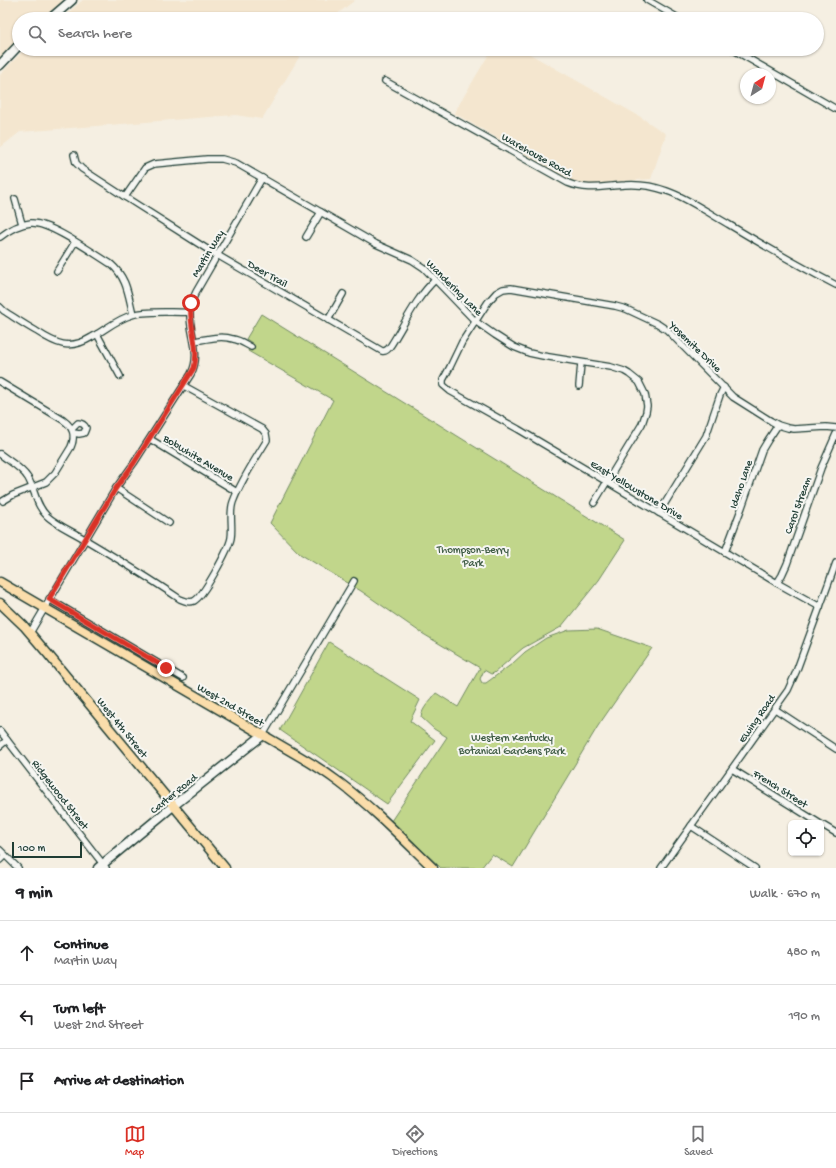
<!DOCTYPE html>
<html lang="en">
<head>
<meta charset="utf-8">
<style>
  body { margin:0; font-family:"Gochi Hand",sans-serif; background:#f6f6f6; color:#202124 }
  .controls { position:absolute; right:12px; bottom:12px; display:grid; overflow:hidden; border-radius:6px; box-shadow:0 1px 3px #0004 }
  .controls button { width:36px; height:36px; display:grid; place-items:center; padding:0; border:0; border-bottom:1px solid #e0e0e0; background:#fff; color:#202124; font:20px sans-serif }
  .compass { position:absolute; left:740px; top:68px; width:36px; height:36px; border-radius:50%; background:#fff; box-shadow:0 1px 3px #0004; rotate:36deg }
  .scale { position:absolute; left:12px; bottom:10px; width:70px; box-sizing:border-box; padding-left:4px; border:2px solid #1f3d34; border-top:0; font-size:11px; line-height:14px; white-space:nowrap; color:#1f3d34; -webkit-text-stroke:3px #f6f6f2; paint-order:stroke }
  .stop { position:absolute; width:12px; height:12px; margin:-9px; border:3px solid #d93025; border-radius:50%; background:#fff }
  .stop.end { background:#d93025; border-color:#fff; box-shadow:0 1px 4px #0008 }
  .list { margin:0; padding:0; list-style:none }
  h2 { display:flex; justify-content:space-between; align-items:center; height:52px; margin:0; padding:0 16px; font-size:17px }
  h2 small { font-size:13px; font-weight:400; color:#757577 }
  .list li { display:grid; grid-template-columns:26px 1fr auto; gap:12px; align-items:center; box-sizing:border-box; height:64px; padding:0 16px; border-top:1px solid #e0e0e0 }
  .list b { display:block; font-size:15px; white-space:nowrap }
  .list p { margin:0; font-size:13px; white-space:nowrap; color:#757577 }
  .list em { font-size:13px; font-style:normal; color:#757577 }
  .icon { flex:none; width:22px; height:22px; fill:none; stroke:currentColor; stroke-width:2; stroke-linecap:round; stroke-linejoin:round }
  .map { position:relative; flex:none; width:836px; height:868px; overflow:hidden }
  .search { position:absolute; background:#fff; box-shadow:0 1px 3px #0004; left:12px; right:12px; top:12px; height:44px; display:flex; align-items:center; gap:10px; box-sizing:border-box; padding:0 14px; border-radius:22px; color:#757577; font-size:15px }
  .sheet { height:244px; background:#fff }
  nav { display:flex; justify-content:space-around; align-items:center; box-sizing:border-box; height:56px; border-top:1px solid #e0e0e0; background:#fff; font-size:11px; color:#757577 }
  nav a { display:grid; justify-items:center; gap:2px }
  nav .on { color:#d93025 }
  .map>svg:first-child { display:block }
  .built { fill:#f4e6cf }
  .green { fill:#c1d68b; stroke:#708a60 }
  .lines { fill:none; stroke-linecap:round; stroke-linejoin:round }
  .street-casing { stroke:#1f3d34; stroke-width:8 }
  .secondary-casing { stroke:#1f3d34; stroke-width:11 }
  .primary-casing { stroke:#1f3d34; stroke-width:11 }
  .street { stroke:#f6f6f2; stroke-width:5.5 }
  .secondary { stroke:#f6f6f2; stroke-width:8 }
  .primary { stroke:#faddab; stroke-width:8 }
  .route { stroke:#d93025; stroke-width:5 }
  .labels { text-anchor:middle; stroke-width:4; stroke-linejoin:round; paint-order:stroke }
  .street-label { font-size:11px; fill:#1f3d34; stroke:#f6f6f2 }
  .park-label { font-size:11px; fill:#3f5c45; stroke:#f6f6f2 }
</style>
</head>
<body>
<div class="map">
<svg width="836" height="868" viewBox="0 0 836 868">
  <rect width="100%" height="100%" fill="#f5efe2"/>
  <filter id="ink" filterUnits="userSpaceOnUse"><feTurbulence type="fractalNoise" baseFrequency=".025" numOctaves="2"/><feDisplacementMap in="SourceGraphic" scale="8" xChannelSelector="R" yChannelSelector="G"/><feConvolveMatrix kernelMatrix="1 2 1 2 8 2 1 2 1" color-interpolation-filters="sRGB"/></filter>
  <g filter="url(#ink)">
    <g class="built">
      <path d="M0,0H65L43,19H19V40L0,59Z"/>
      <path d="M83,0H355L331,19H61Z"/>
      <path d="M26,49H304L262,119L235,115L20,132L1,147H0V75L17,57Z"/>
      <path d="M492,49H521L639,116L666,134L651,179L623,181L587,185L575,182L558,173L454,113Z"/>
    </g>
    <g class="green">
      <path d="M261,314L625,540L599,580L561,627L523,648L494,673L491,674L484,670L480,679L482,683H486L512,664L525,652L546,638L569,630L597,629L652,648L598,726L513,867L492,854L481,868H441L391,821L447,737L434,729L421,717C422,708 431,700 436,693L458,707L480,668L420,632L361,591L300,554L270,523L333,400L248,351L252,343L246,339Z"/>
      <path d="M329,642L420,700L410,721L435,740L387,804L280,730Z"/>
    </g>
    <g class="lines">
      <g class="street-casing">
        <g id="street">
          <path d="M647,0L680,19"/>
          <path d="M732,49L836,109"/>
          <path d="M385,81L568,183C588,191 604,186 625,185C639,184 653,186 667,191C688,198 708,213 728,224C763,245 799,266 836,285"/>
          <path d="M74,155L76,163L82,169L125,197L207,249L382,351C387,352 389,348 391,345C405,323 416,298 435,280"/>
          <path d="M125,197L145,168L154,164L207,159H222L236,163L376,244L412,260L424,268L475,321L495,335L514,347L529,353L543,356L611,367L624,371L629,374L639,382L645,394L647,406L646,412L642,424L594,503"/>
          <path d="M15,199L22,224"/>
          <path d="M0,237C9,230 19,224 31,223C50,222 93,253 111,264C127,278 128,294 133,314"/>
          <path d="M306,237L321,212"/>
          <path d="M57,271L75,242"/>
          <path d="M0,307L4,311C15,318 25,325 36,331C56,344 69,351 92,337C105,330 117,319 132,315C146,310 174,313 190,312"/>
          <path d="M328,320L343,294"/>
          <path d="M97,334L120,376"/>
          <path d="M194,341C207,339 221,335 233,339C240,340 245,344 251,347"/>
          <path d="M0,382L63,420C73,427 76,435 71,447L55,473L46,482L13,495L3,501"/>
          <path d="M579,386L581,363"/>
          <path d="M72,429L78,423C82,423 84,424 86,428L84,433L79,434L74,433"/>
          <path d="M150,439L237,492"/>
          <path d="M0,454C9,461 22,468 28,478C35,490 36,506 47,516C58,526 74,532 86,540C118,559 149,578 180,599C185,601 189,603 194,601C203,597 229,549 231,538C233,526 229,513 233,502C241,480 255,460 267,440L266,434L262,429L184,386"/>
          <path d="M116,488L169,523"/>
          <path d="M659,513L706,436L720,395L724,387"/>
          <path d="M725,552L742,507L762,450L768,440L778,425"/>
          <path d="M777,583L782,575L787,564L821,468L836,434"/>
          <path d="M49,599L183,678"/>
          <path d="M820,607L777,583L518,429L450,391L443,385V380L450,367L462,342L488,302L496,293L503,289L511,288L615,306L626,309L658,324L667,330L733,397L771,421L778,425L788,428L794,429L826,427L836,428"/>
          <path d="M30,633L116,488L134,463L191,374C202,352 189,335 190,312C190,305 193,298 196,292L262,178"/>
          <path d="M775,709L836,749"/>
          <path d="M0,731L106,868"/>
          <path d="M263,735L354,581"/>
          <path d="M0,746L7,740"/>
          <path d="M732,769L819,823"/>
          <path d="M821,824L836,833"/>
          <path d="M691,826L755,868"/>
          <path d="M0,850L18,868"/>
          <path d="M0,860L5,855"/>
          <path d="M661,868L788,690L796,672L836,563"/>
        </g>
      </g>
      <g class="secondary-casing">
        <g id="secondary">
          <path d="M50,19L72,0"/>
          <path d="M0,65L19,45"/>
          <path d="M98,868L173,806L263,735"/>
        </g>
      </g>
      <g class="primary-casing">
        <g id="primary">
          <path d="M0,582L299,756C313,764 327,773 340,783C373,808 403,839 433,868"/>
          <path d="M0,603L24,626L47,653L225,868"/>
        </g>
      </g>
      <use href="#street" class="street"/>
      <use href="#secondary" class="secondary"/>
      <use href="#primary" class="primary"/>
    </g>
  </g>
  <g class="lines" filter="url(#ink)">
    <path class="route" d="M166,668L49,599L116,488L134,463L194,368C200,347 188,325 191,303"/>
  </g>
  <g class="labels">
    <g class="street-label">
      <text transform="translate(537 154) rotate(29)" y="4">Warehouse Road</text>
      <text transform="translate(207 253) rotate(-59)" y="4">Martin Way</text>
      <text transform="translate(268 273) rotate(30)" y="4">Deer Trail</text>
      <text transform="translate(455 287) rotate(45)" y="4">Wandering Lane</text>
      <text transform="translate(696 346) rotate(44)" y="4">Yosemite Drive</text>
      <text transform="translate(199 457) rotate(31)" y="4">Bobwhite Avenue</text>
      <text transform="translate(740 484) rotate(-71)" y="4">Idaho Lane</text>
      <text transform="translate(637 489) rotate(31)" y="4">East Yellowstone Drive</text>
      <text transform="translate(797 505) rotate(-70)" y="4">Carol Stream</text>
      <text transform="translate(231 704) rotate(30)" y="4">West 2nd Street</text>
      <text transform="translate(756 718) rotate(-55)" y="4">Ewing Road</text>
      <text transform="translate(123 727) rotate(51)" y="4">West 4th Street</text>
      <text transform="translate(781 788) rotate(32)" y="4">French Street</text>
      <text transform="translate(173 793) rotate(-39)" y="4">Carter Road</text>
      <text transform="translate(61 794) rotate(52)" y="4">Ridgewood Street</text>
    </g>
    <g class="park-label">
      <text x="473" y="553">Thompson-Berry<tspan x="473" dy="13">Park</tspan></text>
      <text x="512" y="741">Western Kentucky<tspan x="512" dy="13">Botanical Gardens Park</tspan></text>
    </g>
  </g>
</svg>
<div class="controls">
<button><svg class="icon" aria-label="locate" viewBox="0 0 24 24"><circle cx="12" cy="12" r="6"/><path d="M12 2v4M12 18v4M2 12h4M18 12h4"/></svg></button>
</div>
<svg class="compass" viewBox="-18 -18 36 36"><path d="M0-13l5 13h-10z" fill="#e53935"/><path d="M0 13l5-13h-10z" fill="#757577"/></svg>
<div class="scale">100 m</div>
<div class="stop" style="left:191px;top:303px"></div>
<div class="stop end" style="left:166px;top:668px"></div>
<div class="search"><svg class="icon" aria-label="search" viewBox="0 0 24 24"><circle cx="10" cy="10" r="6"/><path d="M15 15l6 6"/></svg>Search here</div>
</div>
<section class="sheet">
<h2>9 min<small>Walk · 670 m</small></h2>
<ul class="list">
<li><svg class="icon" aria-label="ahead" viewBox="0 0 24 24"><path d="M12 20V5M6 11l6-6 6 6"/></svg><div><b>Continue</b><p>Martin Way</p></div><em>480 m</em></li>
<li><svg class="icon" aria-label="left" viewBox="0 0 24 24"><path d="M17 20v-9H6M10 6l-5 5 5 5"/></svg><div><b>Turn left</b><p>West 2nd Street</p></div><em>190 m</em></li>
<li><svg class="icon" aria-label="arrive" viewBox="0 0 24 24"><path d="M6 21V4h12l-3 4 3 4H6"/></svg><div><b>Arrive at destination</b></div></li>
</ul>
</section>
<nav>
<a class="on"><svg class="icon" aria-label="map" viewBox="0 0 24 24"><path d="M3 6l6-2 6 2 6-2v14l-6 2-6-2-6 2zM9 4v14M15 6v14"/></svg>Map</a>
<a><svg class="icon" aria-label="directions" viewBox="0 0 24 24"><path d="M12 3l9 9-9 9-9-9zM9 14v-3h6M13 9l2 2-2 2"/></svg>Directions</a>
<a><svg class="icon" aria-label="saved" viewBox="0 0 24 24"><path d="M7 4h10v16l-5-4-5 4z"/></svg>Saved</a>
</nav>
</body>
</html>
